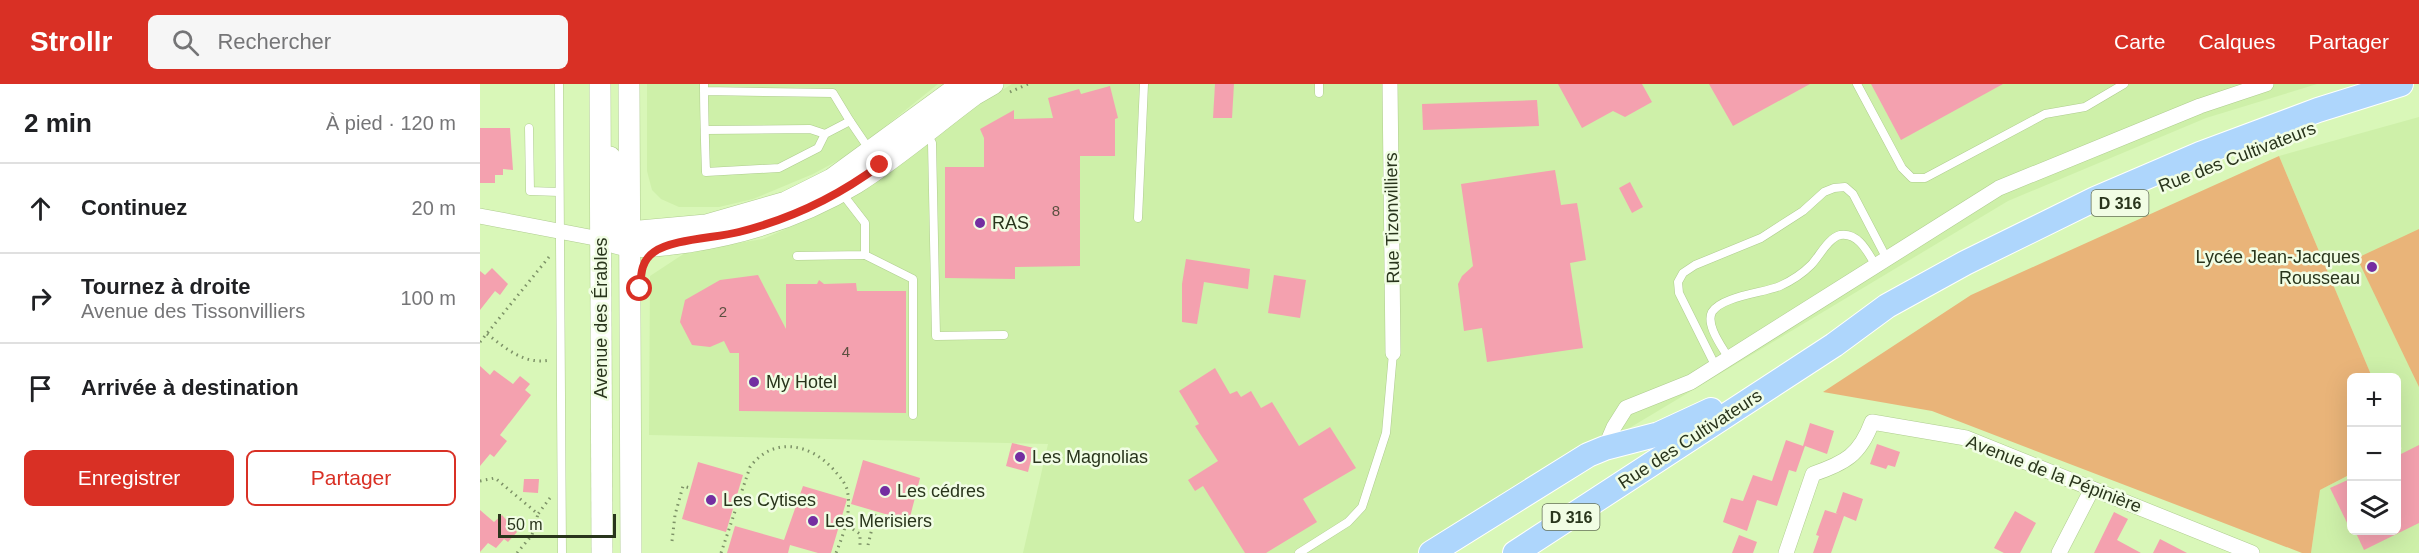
<!DOCTYPE html>
<html lang="fr">
<head>
<meta charset="utf-8">
<style>
  body { margin:0; font-family:Helvetica,sans-serif; background:#f6f6f6; color:#202124 }
  .controls { position:absolute; right:18px; bottom:18px; display:grid; overflow:hidden; border-radius:9px; box-shadow:0 6px 24px #0002 }
  .controls button { width:54px; height:54px; display:grid; place-items:center; padding:0; border:0; border-bottom:2px solid #e0e0e0; background:#fff; color:#202124; font:30px sans-serif }
  .scale { position:absolute; left:18px; bottom:15px; width:118px; box-sizing:border-box; padding-left:6px; border:3px solid #29351c; border-top:0; font-size:16px; line-height:21px; white-space:nowrap; color:#29351c; -webkit-text-stroke:4px #f1fde4; paint-order:stroke }
  .stop { position:absolute; width:18px; height:18px; margin:-14px; border:4px solid #d93025; border-radius:50%; background:#fff }
  .stop.end { background:#d93025; border-color:#fff; box-shadow:0 2px 6px #0008 }
  .list { margin:0; padding:0; list-style:none }
  h2 { display:flex; justify-content:space-between; align-items:center; height:78px; margin:0; padding:0 24px; font-size:26px }
  h2 small { font-size:20px; font-weight:400; color:#757577 }
  .list li { display:grid; grid-template-columns:39px 1fr auto; gap:18px; align-items:center; box-sizing:border-box; height:90px; padding:0 24px; border-top:2px solid #e0e0e0 }
  .list b { display:block; font-size:22px; white-space:nowrap }
  .list p { margin:0; font-size:20px; white-space:nowrap; color:#757577 }
  .list em { font-size:20px; font-style:normal; color:#757577 }
  .actions { display:flex; gap:12px; padding:18px 24px }
  .actions a { flex:1; padding:14px 0; border:2px solid #d93025; border-radius:9px; text-align:center; font-size:21px; color:#d93025 }
  .actions .main { background:#d93025; color:#fff }
  .icon { flex:none; width:33px; height:33px; fill:none; stroke:currentColor; stroke-width:2; stroke-linecap:round; stroke-linejoin:round }
  .map { position:relative; flex:none; width:1939px; height:469px; overflow:hidden }
  header { display:flex; align-items:center; gap:36px; box-sizing:border-box; height:84px; padding:0 30px; background:#d93025; color:#fff }
  header strong { font-size:28px }
  nav { display:flex; gap:33px; margin-inline-start:auto; font-size:21px }
  .search { width:420px; height:54px; background:#f6f6f6; display:flex; align-items:center; gap:15px; box-sizing:border-box; padding:0 21px; border-radius:9px; color:#757577; font-size:22px }
  main { display:flex }
  aside { flex:1; background:#fff }
  .map>svg:first-child { display:block }
  .built { fill:#cef0a9 }
  .green { fill:#e9b479 }
  .building { fill:#f4a1af }
  .lines { fill:none; stroke-linecap:round; stroke-linejoin:round }
  .lane-casing { stroke:#afcc8f; stroke-width:9 }
  .street-casing { stroke:#afcc8f; stroke-width:16 }
  .secondary-casing { stroke:#afcc8f; stroke-width:22 }
  .primary-casing { stroke:#fff; stroke-width:26 }
  .path { stroke:#7d9267; stroke-width:3; stroke-dasharray:1.5 4.5; stroke-linecap:butt }
  .lane { stroke:#fff; stroke-width:8 }
  .street { stroke:#fff; stroke-width:15 }
  .secondary { stroke:#fff; stroke-width:21 }
  .primary { stroke:#aed6fc; stroke-width:24 }
  .route { stroke:#d93025; stroke-width:8 }
  .poi-dot { fill:#742ea1; stroke:#f1fde4; stroke-width:2 }
  .labels { text-anchor:middle; stroke-width:5; stroke-linejoin:round; paint-order:stroke }
  .number-label { font-size:15px; fill:#5c5041 }
  .shield { fill:#f1fde4; stroke:#657158; stroke-width:1.5 }
  .shield-label { font-size:16px; font-weight:bold; fill:#29351c }
  .street-label { font-size:18px; fill:#29351c; stroke:#f1fde4 }
  .poi-label { font-size:18px; fill:#29351c; stroke:#f1fde4; text-anchor:start }
</style>
</head>
<body>
<header>
<strong>Strollr</strong>
<div class="search"><svg class="icon" aria-label="search" viewBox="0 0 24 24"><circle cx="10" cy="10" r="6"/><path d="M15 15l6 6"/></svg>Rechercher</div>
<nav><a>Carte</a><a>Calques</a><a>Partager</a></nav>
</header>
<main>
<aside>
<h2>2 min<small>À pied · 120 m</small></h2>
<ul class="list">
<li><svg class="icon" aria-label="ahead" viewBox="0 0 24 24"><path d="M12 20V5M6 11l6-6 6 6"/></svg><div><b>Continuez</b></div><em>20 m</em></li>
<li><svg class="icon" aria-label="right" viewBox="0 0 24 24"><path d="M7 20v-9h11M14 6l5 5-5 5"/></svg><div><b>Tournez à droite</b><p>Avenue des Tissonvilliers</p></div><em>100 m</em></li>
<li><svg class="icon" aria-label="arrive" viewBox="0 0 24 24"><path d="M6 21V4h12l-3 4 3 4H6"/></svg><div><b>Arrivée à destination</b></div></li>
</ul>
<div class="actions"><a class="main">Enregistrer</a><a>Partager</a></div>
</aside>
<div class="map">
<svg width="1939" height="469" viewBox="0 0 1939 469">
  <rect width="100%" height="100%" fill="#d9f7b8"/>
  <g class="built">
    <path d="M167,0H458L372,69L333,90L273,115L239,123H199L181,115L172,106L167,87Z"/>
    <path d="M532,0H1837L1726,34L1528,117L941,469H543L568,360L169,351L170,192L208,167L283,155L352,125L474,35Z"/>
    <path d="M1939,33V469H1831L1840,406L1871,390L1872,446H1916L1917,368L1922,365L1917,352L1916,294L1892,293L1799,72Z"/>
  </g>
  <g class="green">
    <path d="M1799,72L1892,293L1872,294L1871,390L1840,406L1831,469H1822L1452,327L1343,308L1491,211Z"/>
    <path d="M1939,145V303L1877,174Z"/>
  </g>
  <g class="building">
    <path d="M735,0H754L752,34H733Z"/>
    <path d="M1078,0H1162L1172,18L1145,33L1133,27L1102,44Z"/>
    <path d="M1229,0H1330L1253,42Z"/>
    <path d="M1391,0H1523L1421,56Z"/>
    <path d="M630,2L638,34L635,35V72H600V182L535,183V195L465,194V83H504V54L500,45L534,26V35L573,34L568,14L599,5L601,10Z"/>
    <path d="M1057,16L1059,42L943,46L942,20Z"/>
    <path d="M0,44H30L33,86L23,85V91H15V99H0Z"/>
    <path d="M1075,86L1081,121L1097,119L1099,130L1106,176L1090,179L1103,264L1007,278L1002,244L984,247L978,200L982,192L993,182L981,100Z"/>
    <path d="M1150,98L1163,123L1152,129L1139,104Z"/>
    <path d="M706,175L770,185L768,205L724,198L717,240L702,238V200Z"/>
    <path d="M12,184L28,200L20,211L15,207L0,226V187L5,191Z"/>
    <path d="M278,191L306,245V200H337L339,196L344,200L376,199L377,207H426V329L259,327V269H250L244,257L230,263L212,261L200,238L205,216L240,196Z"/>
    <path d="M794,191L826,196L820,234L788,229Z"/>
    <path d="M0,282L10,291L14,286L33,300L40,292L50,300L45,306L51,311L20,351L27,357L14,373L10,370L0,382Z"/>
    <path d="M735,284L750,310L757,307L761,313L771,307L781,324L792,318L819,362L850,343L876,384L823,415L837,438L786,469H765L723,402L715,407L708,396L738,377L715,342L719,340L699,307Z"/>
    <path d="M1330,339L1354,347L1347,370L1325,362L1316,388L1309,386L1297,422L1277,416L1267,447L1243,438L1251,414L1263,417L1273,391L1292,397L1306,356L1323,362Z"/>
    <path d="M532,359L554,364L548,388L526,382Z"/>
    <path d="M1397,360L1420,368L1415,383L1408,381L1406,385L1390,380Z"/>
    <path d="M1939,361V439L1884,466L1875,447H1917V372Z"/>
    <path d="M383,376L440,394L429,437L371,420Z"/>
    <path d="M218,378L263,391L246,448L202,435Z"/>
    <path d="M1872,394V449L1850,404Z"/>
    <path d="M44,395H59L58,409L43,408Z"/>
    <path d="M323,402L367,415L351,469H338L310,461L308,469H247L255,442L304,456Z"/>
    <path d="M1363,408L1383,415L1376,437L1364,432L1351,469H1333L1339,452L1336,451L1345,426L1358,430L1356,429Z"/>
    <path d="M0,426L14,438L22,431L37,448L28,458L24,455L16,464L8,459L0,468Z"/>
    <path d="M1535,427L1556,439L1540,469H1524L1514,464Z"/>
    <path d="M1634,428L1648,435L1637,456L1661,469H1614Z"/>
    <path d="M1259,451L1277,458L1273,469H1252Z"/>
    <path d="M1680,455L1707,469H1673Z"/>
  </g>
  <g class="lines">
    <g class="lane-casing">
      <g id="lane">
        <path d="M79,0L82,469"/>
        <path d="M224,0C224,29 225,59 226,88L299,84L338,64L345,50L370,37L353,9L224,7"/>
        <path d="M839,0V9"/>
        <path d="M1377,0L1422,84L1432,94H1445L1565,30L1605,23L1644,0"/>
        <path d="M370,37L389,65"/>
        <path d="M49,44L50,107L79,108"/>
        <path d="M225,46L330,45L345,50"/>
        <path d="M447,50L452,59L456,252L524,251"/>
        <path d="M658,134L664,0"/>
        <path d="M385,171L433,195V331"/>
        <path d="M317,172L385,171V139L361,108"/>
        <path d="M1249,275C1243,264 1225,241 1232,228C1242,212 1284,209 1300,202C1311,197 1323,189 1331,181C1339,173 1348,154 1360,151C1379,148 1388,169 1396,182"/>
        <path d="M1236,283L1199,209L1198,198L1203,189L1215,181L1281,154L1323,127L1344,108L1354,104L1365,103L1373,110L1407,175"/>
        <path d="M819,469L868,438L882,423L906,349L913,269"/>
      </g>
    </g>
    <g class="street-casing">
      <g id="street">
        <path d="M910,0L913,269"/>
        <path d="M0,132L120,155"/>
        <path d="M1125,364L1134,343L1146,324L1211,298L1519,104L1720,22L1786,0"/>
        <path d="M1306,469L1333,390C1365,379 1380,371 1392,338L1486,354L1772,469"/>
        <path d="M1579,469L1612,405"/>
      </g>
    </g>
    <g class="secondary-casing">
      <g id="secondary">
        <path d="M120,0L122,469"/>
        <path d="M149,0L151,469"/>
        <path d="M130,73L134,92L136,137"/>
        <path d="M136,151L149,148L226,141L306,118L352,95L482,0"/>
        <path d="M135,159C159,166 184,161 208,158C267,149 325,130 376,99C417,73 455,40 494,11L513,0"/>
      </g>
    </g>
    <g class="primary-casing">
      <g id="primary">
        <path d="M951,469L1108,371L1125,364L1179,350L1231,326"/>
        <path d="M1035,469L1354,261L1407,222L1485,179L1615,115L1720,70L1838,26L1921,0"/>
      </g>
    </g>
    <g class="path">
      <path d="M530,8L548,0"/>
      <path d="M7,250C27,265 44,281 70,276"/>
      <path d="M0,258L69,173"/>
      <path d="M0,397L15,394L58,430L70,414"/>
      <path d="M358,435L380,450V462"/>
      <path d="M192,457L195,431L203,402L210,404"/>
      <path d="M388,461L396,428"/>
      <path d="M37,469L52,451L58,430"/>
      <path d="M241,469L270,383C293,352 330,359 354,386C359,392 364,397 367,405C372,427 364,449 356,469"/>
    </g>
    <use href="#lane" class="lane"/>
    <use href="#street" class="street"/>
    <use href="#secondary" class="secondary"/>
    <use href="#primary" class="primary"/>
  </g>
  <g class="lines">
    <path class="route" d="M160,205C161,190 161,177 174,168C192,155 236,154 259,148C311,135 357,113 400,81"/>
  </g>
  <g class="poi-dot">
    <circle cx="500" cy="139" r="6"/>
    <circle cx="1892" cy="183" r="6"/>
    <circle cx="274" cy="298" r="6"/>
    <circle cx="540" cy="373" r="6"/>
    <circle cx="405" cy="407" r="6"/>
    <circle cx="231" cy="416" r="6"/>
    <circle cx="333" cy="437" r="6"/>
  </g>
  <g class="labels">
    <g class="number-label">
      <text x="576" y="132">8</text>
      <text x="243" y="233">2</text>
      <text x="366" y="273">4</text>
    </g>
    <g class="shield">
      <rect x="1611.5" y="106" width="57" height="26" rx="4.5"/>
      <rect x="1062.5" y="420" width="57" height="26" rx="4.5"/>
    </g>
    <g class="shield-label">
      <text x="1640" y="125">D 316</text>
      <text x="1091" y="439">D 316</text>
    </g>
    <g class="street-label">
      <text transform="translate(1757 73) rotate(-21)" y="6">Rue des Cultivateurs</text>
      <text transform="translate(912 134) rotate(-91)" y="6">Rue Tizonvilliers</text>
      <text transform="translate(121 234) rotate(-90)" y="6">Avenue des Érables</text>
      <text transform="translate(1210 355) rotate(-33)" y="6">Rue des Cultivateurs</text>
      <text transform="translate(1574 390) rotate(21)" y="6">Avenue de la Pépinière</text>
    </g>
    <g class="poi-label">
      <text x="512" y="145">RAS</text>
      <text x="1880" y="179" text-anchor="end">Lycée Jean-Jacques<tspan x="1880" dy="21">Rousseau</tspan></text>
      <text x="286" y="304">My Hotel</text>
      <text x="552" y="379">Les Magnolias</text>
      <text x="417" y="413">Les cédres</text>
      <text x="243" y="422">Les Cytises</text>
      <text x="345" y="443">Les Merisiers</text>
    </g>
  </g>
</svg>
<div class="controls">
<button>+</button>
<button>−</button>
<button><svg class="icon" aria-label="layers" viewBox="0 0 24 24"><path d="M12 4l9 5-9 5-9-5zM3 14l9 5 9-5"/></svg></button>
</div>
<div class="scale">50 m</div>
<div class="stop" style="left:160px;top:205px"></div>
<div class="stop end" style="left:400px;top:81px"></div>
</div>
</main>
</body>
</html>
